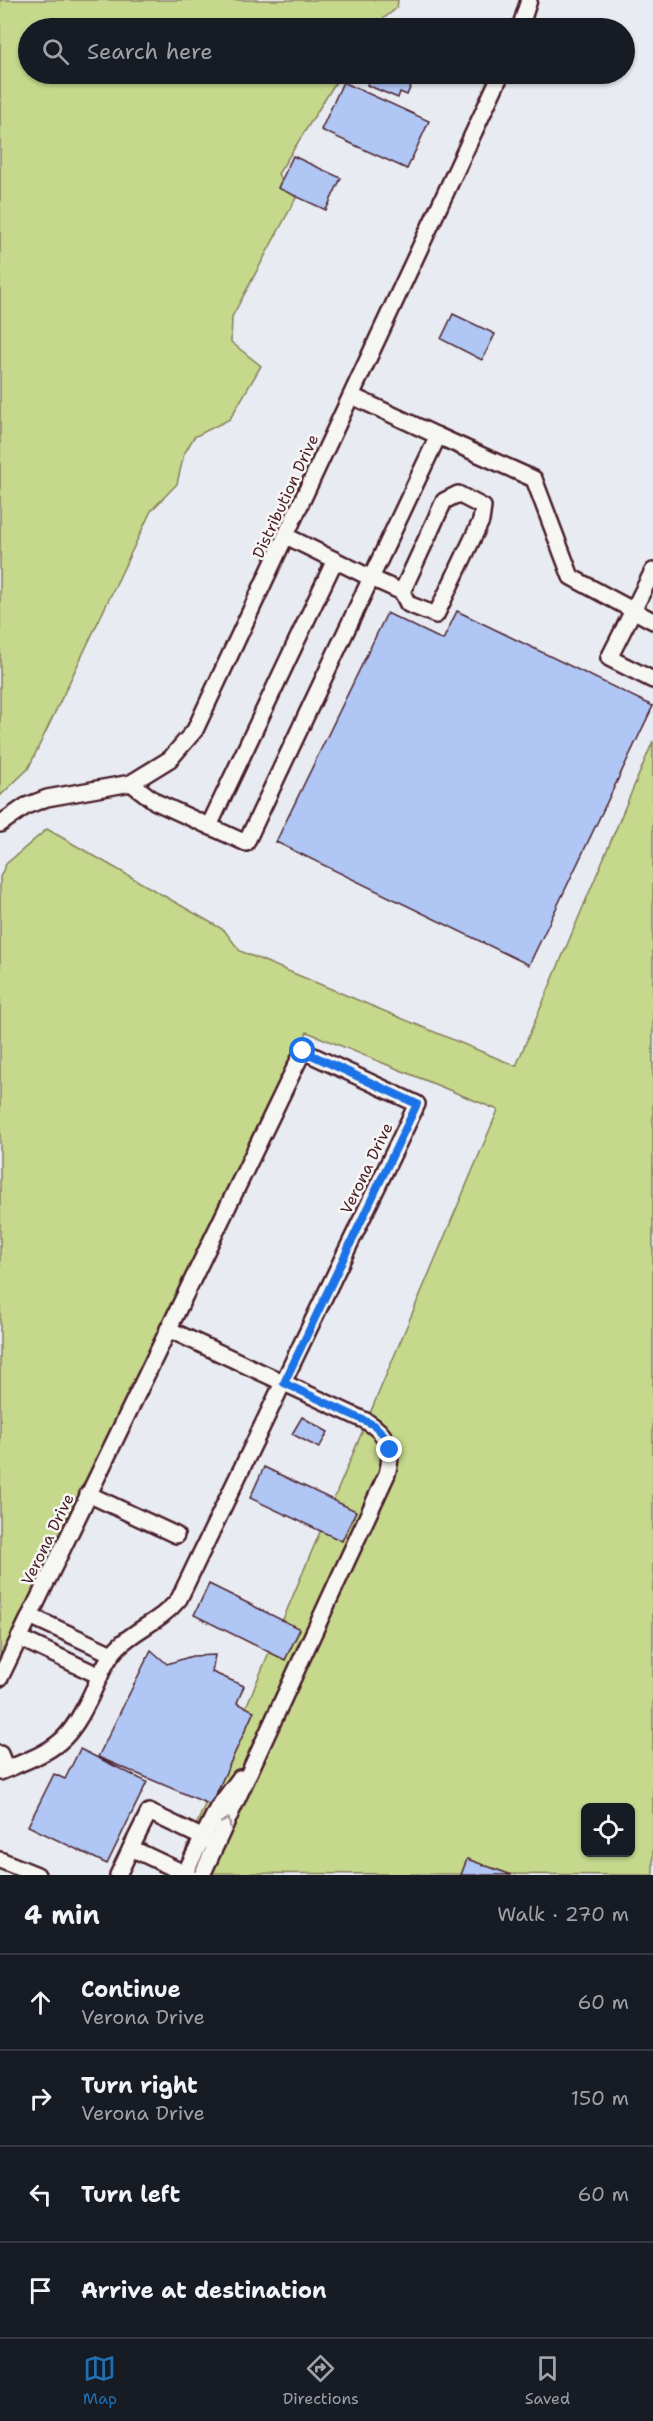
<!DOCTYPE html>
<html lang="en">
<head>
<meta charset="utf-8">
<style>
  body { margin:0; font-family:"Shantell Sans",sans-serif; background:#20242c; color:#f1f3f6 }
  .controls { position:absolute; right:18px; bottom:18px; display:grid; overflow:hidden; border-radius:9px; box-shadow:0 2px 4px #0004 }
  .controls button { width:54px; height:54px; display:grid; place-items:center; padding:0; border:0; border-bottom:2px solid #363941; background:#171b24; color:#f1f3f6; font:30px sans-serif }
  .stop { position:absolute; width:18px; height:18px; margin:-14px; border:4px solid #1a73e8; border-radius:50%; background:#fff }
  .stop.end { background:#1a73e8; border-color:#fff; box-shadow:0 2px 6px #0008 }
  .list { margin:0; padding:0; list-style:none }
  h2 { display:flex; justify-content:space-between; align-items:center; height:78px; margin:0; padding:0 24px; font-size:26px }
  h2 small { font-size:20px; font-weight:400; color:#9ea1a6 }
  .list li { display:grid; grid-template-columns:39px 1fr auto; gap:18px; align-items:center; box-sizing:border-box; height:96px; padding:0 24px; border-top:2px solid #363941 }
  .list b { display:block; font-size:22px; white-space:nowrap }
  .list p { margin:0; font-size:20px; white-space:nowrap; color:#9ea1a6 }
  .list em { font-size:20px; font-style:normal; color:#9ea1a6 }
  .icon { flex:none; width:33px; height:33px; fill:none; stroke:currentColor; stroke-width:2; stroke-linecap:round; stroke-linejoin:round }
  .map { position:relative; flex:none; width:653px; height:1875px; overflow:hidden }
  .search { position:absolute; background:#171b24; box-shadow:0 2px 4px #0004; left:18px; right:18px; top:18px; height:66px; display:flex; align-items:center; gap:15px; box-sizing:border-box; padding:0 21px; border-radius:33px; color:#9ea1a6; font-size:22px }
  .sheet { height:462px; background:#171b24 }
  nav { display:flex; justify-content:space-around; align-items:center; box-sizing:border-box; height:84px; border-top:2px solid #363941; background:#171b24; font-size:16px; color:#9ea1a6 }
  nav a { display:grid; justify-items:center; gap:3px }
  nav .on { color:#1f6fb2 }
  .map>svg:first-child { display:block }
  .green { fill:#c5d88c; stroke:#887c5c; stroke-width:1.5; fill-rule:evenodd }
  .building { fill:#b0c6f4; stroke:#4a1f2b; stroke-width:1.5 }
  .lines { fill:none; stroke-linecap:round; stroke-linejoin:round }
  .minor-casing { stroke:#4a1f2b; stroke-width:20 }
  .minor { stroke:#f6f6f2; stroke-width:15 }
  .oneway { stroke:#a99598 }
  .route { stroke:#1a73e8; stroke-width:8 }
  .labels { text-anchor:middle; stroke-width:5; stroke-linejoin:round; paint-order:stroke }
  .street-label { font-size:16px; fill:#4a1f2b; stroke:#f6f6f2 }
</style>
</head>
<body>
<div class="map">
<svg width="653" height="1875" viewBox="0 0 653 1875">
  <rect width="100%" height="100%" fill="#e8ecf2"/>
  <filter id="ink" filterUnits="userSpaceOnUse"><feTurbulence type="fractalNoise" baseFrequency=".0167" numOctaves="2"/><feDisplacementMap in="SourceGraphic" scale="12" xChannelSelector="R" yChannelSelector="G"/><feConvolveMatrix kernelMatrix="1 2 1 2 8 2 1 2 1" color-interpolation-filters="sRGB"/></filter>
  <g filter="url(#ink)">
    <g class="green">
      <path d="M0,0H398L397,8L371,28H28V74H341L278,174L296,198L232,317L231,342L261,366L230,419L194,437L184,454L177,484L151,511L28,769L0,796Z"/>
      <path d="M653,741V1875L176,1873L498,1110L307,1032L14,1635L0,1655V877L6,864L47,829L224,930L240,951L516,1066ZM586,1808H630V1852H586Z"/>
    </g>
    <g class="building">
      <path d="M372,74H406L409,75L406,80L412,83L407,95L400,92L398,98L367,85Z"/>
      <path d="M343,82L429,121L407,169L321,130Z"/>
      <path d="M293,156L341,178L326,210L278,188Z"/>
      <path d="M453,314L495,334L482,360L441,339Z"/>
      <path d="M457,611L653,706L529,965L276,842L387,613L443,640Z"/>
      <path d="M302,1417L328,1432L319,1448L292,1434Z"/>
      <path d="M264,1467L356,1511L342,1541L250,1498Z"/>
      <path d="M209,1584L300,1629L285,1660L194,1615Z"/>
      <path d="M151,1650L167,1664L192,1656L215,1655L212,1672L244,1686L237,1703L254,1711L211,1805L98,1757Z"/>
      <path d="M80,1749L147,1782L107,1864L28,1826L54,1774L65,1779Z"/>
      <path d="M467,1859L512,1875H461Z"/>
    </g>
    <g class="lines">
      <g class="minor-casing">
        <g id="minor">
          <path d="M520,28L529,0"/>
          <path d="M352,396L438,436L371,578L402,592L444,501L458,494L483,507L481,521L436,615L408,604L402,592"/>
          <path d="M438,436L534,479L571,577L653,621"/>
          <path d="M653,571L609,658L653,680"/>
          <path d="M131,783L156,802L246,843L371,578L286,536"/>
          <path d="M0,824L26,806L47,798L131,783L170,759L195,730L501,74"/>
          <path d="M209,826L335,560"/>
          <path d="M168,1329L366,1421C388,1434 394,1450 387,1474L202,1875"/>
          <path d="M88,1494L176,1535"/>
          <path d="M30,1616L112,1654"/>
          <path d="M19,1638L100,1676"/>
          <path d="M0,1678L303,1051L417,1104L179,1599C160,1622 137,1628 118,1647C106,1659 100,1676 93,1691C67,1747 55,1749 0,1772"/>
          <path d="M0,1754L6,1769"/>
          <path d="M0,1860L37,1875"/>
          <path d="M118,1875L131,1848"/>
          <path d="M184,1875L217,1809L240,1778"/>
          <path d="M188,1875L131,1848L149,1812L216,1844"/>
        </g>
      </g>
      <use href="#minor" class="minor"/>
    </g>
    <defs><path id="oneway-chevron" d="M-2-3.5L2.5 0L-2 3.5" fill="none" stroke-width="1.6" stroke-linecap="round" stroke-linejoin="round" transform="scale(1.5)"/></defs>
    <use class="oneway" href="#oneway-chevron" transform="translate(227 1822) rotate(-65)"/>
  </g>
  <g class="lines" filter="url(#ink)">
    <path class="route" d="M303,1051L417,1104L284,1383L374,1425L384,1435L390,1450"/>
  </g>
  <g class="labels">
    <g class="street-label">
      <text transform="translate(285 496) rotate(-65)" y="6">Distribution Drive</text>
      <text transform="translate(366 1168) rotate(-64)" y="6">Verona Drive</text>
      <text transform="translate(47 1539) rotate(-64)" y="6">Verona Drive</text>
    </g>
  </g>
</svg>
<div class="controls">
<button><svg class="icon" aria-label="locate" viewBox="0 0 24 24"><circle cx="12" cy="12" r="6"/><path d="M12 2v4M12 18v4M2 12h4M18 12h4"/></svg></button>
</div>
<div class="stop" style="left:303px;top:1051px"></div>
<div class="stop end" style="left:390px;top:1450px"></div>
<div class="search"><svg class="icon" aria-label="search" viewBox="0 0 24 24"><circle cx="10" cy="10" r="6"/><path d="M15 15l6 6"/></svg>Search here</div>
</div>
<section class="sheet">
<h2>4 min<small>Walk · 270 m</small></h2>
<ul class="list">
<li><svg class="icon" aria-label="ahead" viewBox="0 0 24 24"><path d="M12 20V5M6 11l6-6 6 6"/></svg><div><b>Continue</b><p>Verona Drive</p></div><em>60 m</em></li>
<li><svg class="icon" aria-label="right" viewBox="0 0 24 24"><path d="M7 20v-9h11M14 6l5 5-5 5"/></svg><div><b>Turn right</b><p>Verona Drive</p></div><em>150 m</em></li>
<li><svg class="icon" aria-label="left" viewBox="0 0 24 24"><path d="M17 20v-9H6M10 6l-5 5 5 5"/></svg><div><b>Turn left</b></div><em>60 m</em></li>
<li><svg class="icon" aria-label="arrive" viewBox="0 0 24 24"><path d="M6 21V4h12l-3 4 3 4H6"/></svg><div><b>Arrive at destination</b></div></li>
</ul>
</section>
<nav>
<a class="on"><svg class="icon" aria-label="map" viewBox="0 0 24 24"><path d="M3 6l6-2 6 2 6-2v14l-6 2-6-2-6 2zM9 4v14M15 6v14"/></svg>Map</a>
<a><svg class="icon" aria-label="directions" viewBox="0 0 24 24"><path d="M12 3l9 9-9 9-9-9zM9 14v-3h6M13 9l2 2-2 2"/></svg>Directions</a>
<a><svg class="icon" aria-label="saved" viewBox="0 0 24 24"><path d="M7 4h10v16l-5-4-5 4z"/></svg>Saved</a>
</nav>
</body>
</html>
